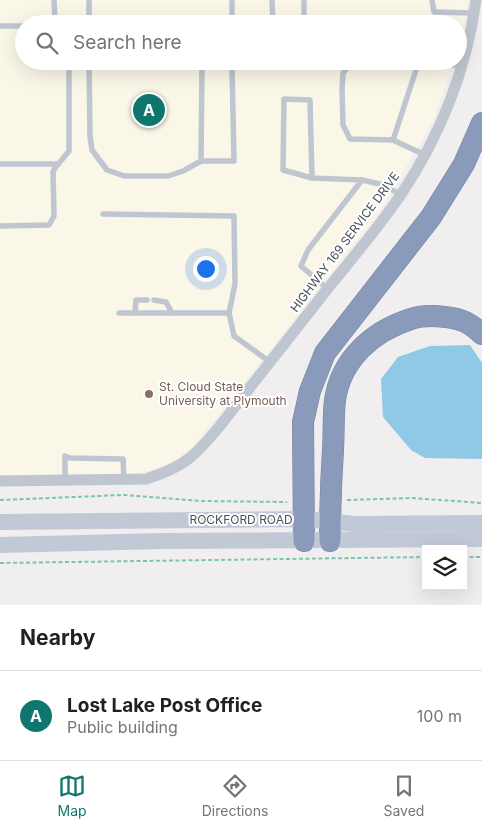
<!DOCTYPE html>
<html lang="en">
<head>
<meta charset="utf-8">
<style>
  body { margin:0; font-family:Inter,sans-serif; background:#f2f2f2; color:#202124 }
  .controls { position:absolute; right:15px; bottom:15px; display:grid; overflow:hidden; border-radius:0px; box-shadow:0 5px 20px #0002 }
  .controls button { width:45px; height:45px; display:grid; place-items:center; padding:0; border:0; border-bottom:1px solid #e0e0e0; background:#fff; color:#202124; font:25px sans-serif }
  .you { position:absolute; left:205px; top:268px; width:18px; height:18px; margin:-12px; border:4px solid #fff; border-radius:50%; background:#1a73e8; box-shadow:0 0 0 8px #1a73e833 }
  .badge { display:grid; place-items:center; width:32px; height:32px; border-radius:50%; background:#0f766e; color:#fff; font-size:16px; font-weight:700 }
  .pin { position:absolute; translate:-50% -50%; border:2px solid #fff; box-shadow:0 1px 5px #0006 }
  .list { margin:0; padding:0; list-style:none }
  h2 { display:flex; justify-content:space-between; align-items:center; height:65px; margin:0; padding:0 20px; font-size:21px }
  h2 small { font-size:16px; font-weight:400; color:#757577 }
  .list li { display:grid; grid-template-columns:32px 1fr auto; gap:15px; align-items:center; box-sizing:border-box; height:90px; padding:0 20px; border-top:1px solid #e0e0e0 }
  .list b { display:block; font-size:19px; white-space:nowrap }
  .list p { margin:0; font-size:16px; white-space:nowrap; color:#757577 }
  .list em { font-size:16px; font-style:normal; color:#757577 }
  .icon { flex:none; width:28px; height:28px; fill:none; stroke:currentColor; stroke-width:2; stroke-linecap:round; stroke-linejoin:round }
  .map { position:relative; flex:none; width:482px; height:605px; overflow:hidden }
  .search { position:absolute; background:#fff; box-shadow:0 5px 20px #0002; left:15px; right:15px; top:15px; height:55px; display:flex; align-items:center; gap:12px; box-sizing:border-box; padding:0 18px; border-radius:28px; color:#757577; font-size:19px }
  .sheet { height:155px; background:#fff }
  nav { display:flex; justify-content:space-around; align-items:center; box-sizing:border-box; height:70px; border-top:1px solid #e0e0e0; background:#fff; font-size:14px; color:#757577 }
  nav a { display:grid; justify-items:center; gap:2px }
  nav .on { color:#0f766e }
  .map>svg:first-child { display:block }
  .commercial { fill:#faf7e8 }
  .water { fill:#8fc9e6 }
  .lines { fill:none; stroke-linecap:round; stroke-linejoin:round }
  .motorway-casing { stroke:#7485a5; stroke-width:22 }
  .path { stroke:#79c7aa; stroke-width:2; stroke-dasharray:4 2.5; stroke-linecap:butt }
  .service { stroke:#bfc6cf; stroke-width:5.5 }
  .minor { stroke:#bfc6cf; stroke-width:11 }
  .secondary { stroke:#c2c9d6; stroke-width:16 }
  .motorway { stroke:#899aba; stroke-width:21 }
  .education-dot { fill:#8d6e63; stroke:#fff; stroke-width:2 }
  .labels { text-anchor:middle; stroke-width:4; stroke-linejoin:round; paint-order:stroke }
  .street-label { font-size:12px; fill:#474f5a; stroke:#fff }
  .education-label { font-size:12px; fill:#785e54; stroke:#fff; text-anchor:start }
</style>
</head>
<body>
<div class="map">
<svg width="482" height="605" viewBox="0 0 482 605">
  <rect width="100%" height="100%" fill="#f0eeee"/>
  <path class="commercial" d="M0,0H468L464,26L458,45V24H24V61H454L434,119L380,211L193,447L174,461L155,469L133,474L0,475Z"/>
  <path class="water" d="M470,345L482,363V459L425,458L411,450L383,417L381,379L398,357L430,346Z"/>
  <g class="lines">
    <g class="motorway-casing">
      <g id="motorway">
        <path d="M304,541L303,422L310,391L325,353L431,217L464,164L482,123"/>
        <path d="M330,541C330,510 331,480 333,450C334,434 333,417 335,400C341,359 373,331 411,319C426,314 449,316 463,321C471,324 476,329 482,334"/>
      </g>
    </g>
    <g class="path">
      <path d="M0,500L123,495L201,501L287,502"/>
      <path d="M347,500L412,498L482,503"/>
      <path d="M463,557H482"/>
      <path d="M0,563L426,557"/>
    </g>
    <g class="service">
      <path d="M54,0L55,20L56,24"/>
      <path d="M89,0V24"/>
      <path d="M232,0V24"/>
      <path d="M272,0L273,24"/>
      <path d="M304,0V24"/>
      <path d="M432,0L434,12L474,13"/>
      <path d="M0,26H24"/>
      <path d="M89,61L90,136L92,150L107,170L124,176H168L183,171L201,161H234L232,67"/>
      <path d="M353,61L343,73L342,90L343,125L350,139L393,140L425,155"/>
      <path d="M441,61L461,67"/>
      <path d="M393,140L419,61"/>
      <path d="M201,161L202,67H232V61"/>
      <path d="M0,164H58"/>
      <path d="M312,178L283,170L284,99L310,100L312,178L362,180L308,250L301,266L328,289"/>
      <path d="M362,180L384,185L401,195"/>
      <path d="M103,214L234,216L235,284L229,313"/>
      <path d="M0,226L49,225L54,216L53,172L55,168L69,151V61"/>
      <path d="M154,300L166,302L172,313"/>
      <path d="M119,313H229L234,336L270,362"/>
      <path d="M135,313L136,300H147"/>
      <path d="M65,481V456L70,458L123,459L124,480"/>
    </g>
    <path class="minor" d="M0,481L146,479C184,467 194,457 219,427C256,380 293,333 329,287C354,256 380,226 402,193C440,136 467,69 476,0"/>
    <g class="secondary">
      <path d="M0,522L304,519L355,524L482,523"/>
      <path d="M0,545L163,541L482,539"/>
    </g>
    <use href="#motorway" class="motorway"/>
  </g>
  <circle class="education-dot" cx="149" cy="394" r="5"/>
  <g class="labels">
    <g class="street-label">
      <text transform="translate(345 242) rotate(-53)" y="4">HIGHWAY 169 SERVICE DRIVE</text>
      <text x="241" y="524">ROCKFORD ROAD</text>
    </g>
    <g class="education-label">
      <text x="159" y="391">St. Cloud State<tspan x="159" dy="14">University at Plymouth</tspan></text>
    </g>
  </g>
</svg>
<div class="controls">
<button><svg class="icon" aria-label="layers" viewBox="0 0 24 24"><path d="M12 4l9 5-9 5-9-5zM3 14l9 5 9-5"/></svg></button>
</div>
<div class="you"></div>
<div class="pin badge" style="left:149px;top:110px">A</div>
<div class="search"><svg class="icon" aria-label="search" viewBox="0 0 24 24"><circle cx="10" cy="10" r="6"/><path d="M15 15l6 6"/></svg>Search here</div>
</div>
<section class="sheet">
<h2>Nearby<small></small></h2>
<ul class="list">
<li><span class="badge">A</span><div><b>Lost Lake Post Office</b><p>Public building</p></div><em>100 m</em></li>
</ul>
</section>
<nav>
<a class="on"><svg class="icon" aria-label="map" viewBox="0 0 24 24"><path d="M3 6l6-2 6 2 6-2v14l-6 2-6-2-6 2zM9 4v14M15 6v14"/></svg>Map</a>
<a><svg class="icon" aria-label="directions" viewBox="0 0 24 24"><path d="M12 3l9 9-9 9-9-9zM9 14v-3h6M13 9l2 2-2 2"/></svg>Directions</a>
<a><svg class="icon" aria-label="saved" viewBox="0 0 24 24"><path d="M7 4h10v16l-5-4-5 4z"/></svg>Saved</a>
</nav>
</body>
</html>
